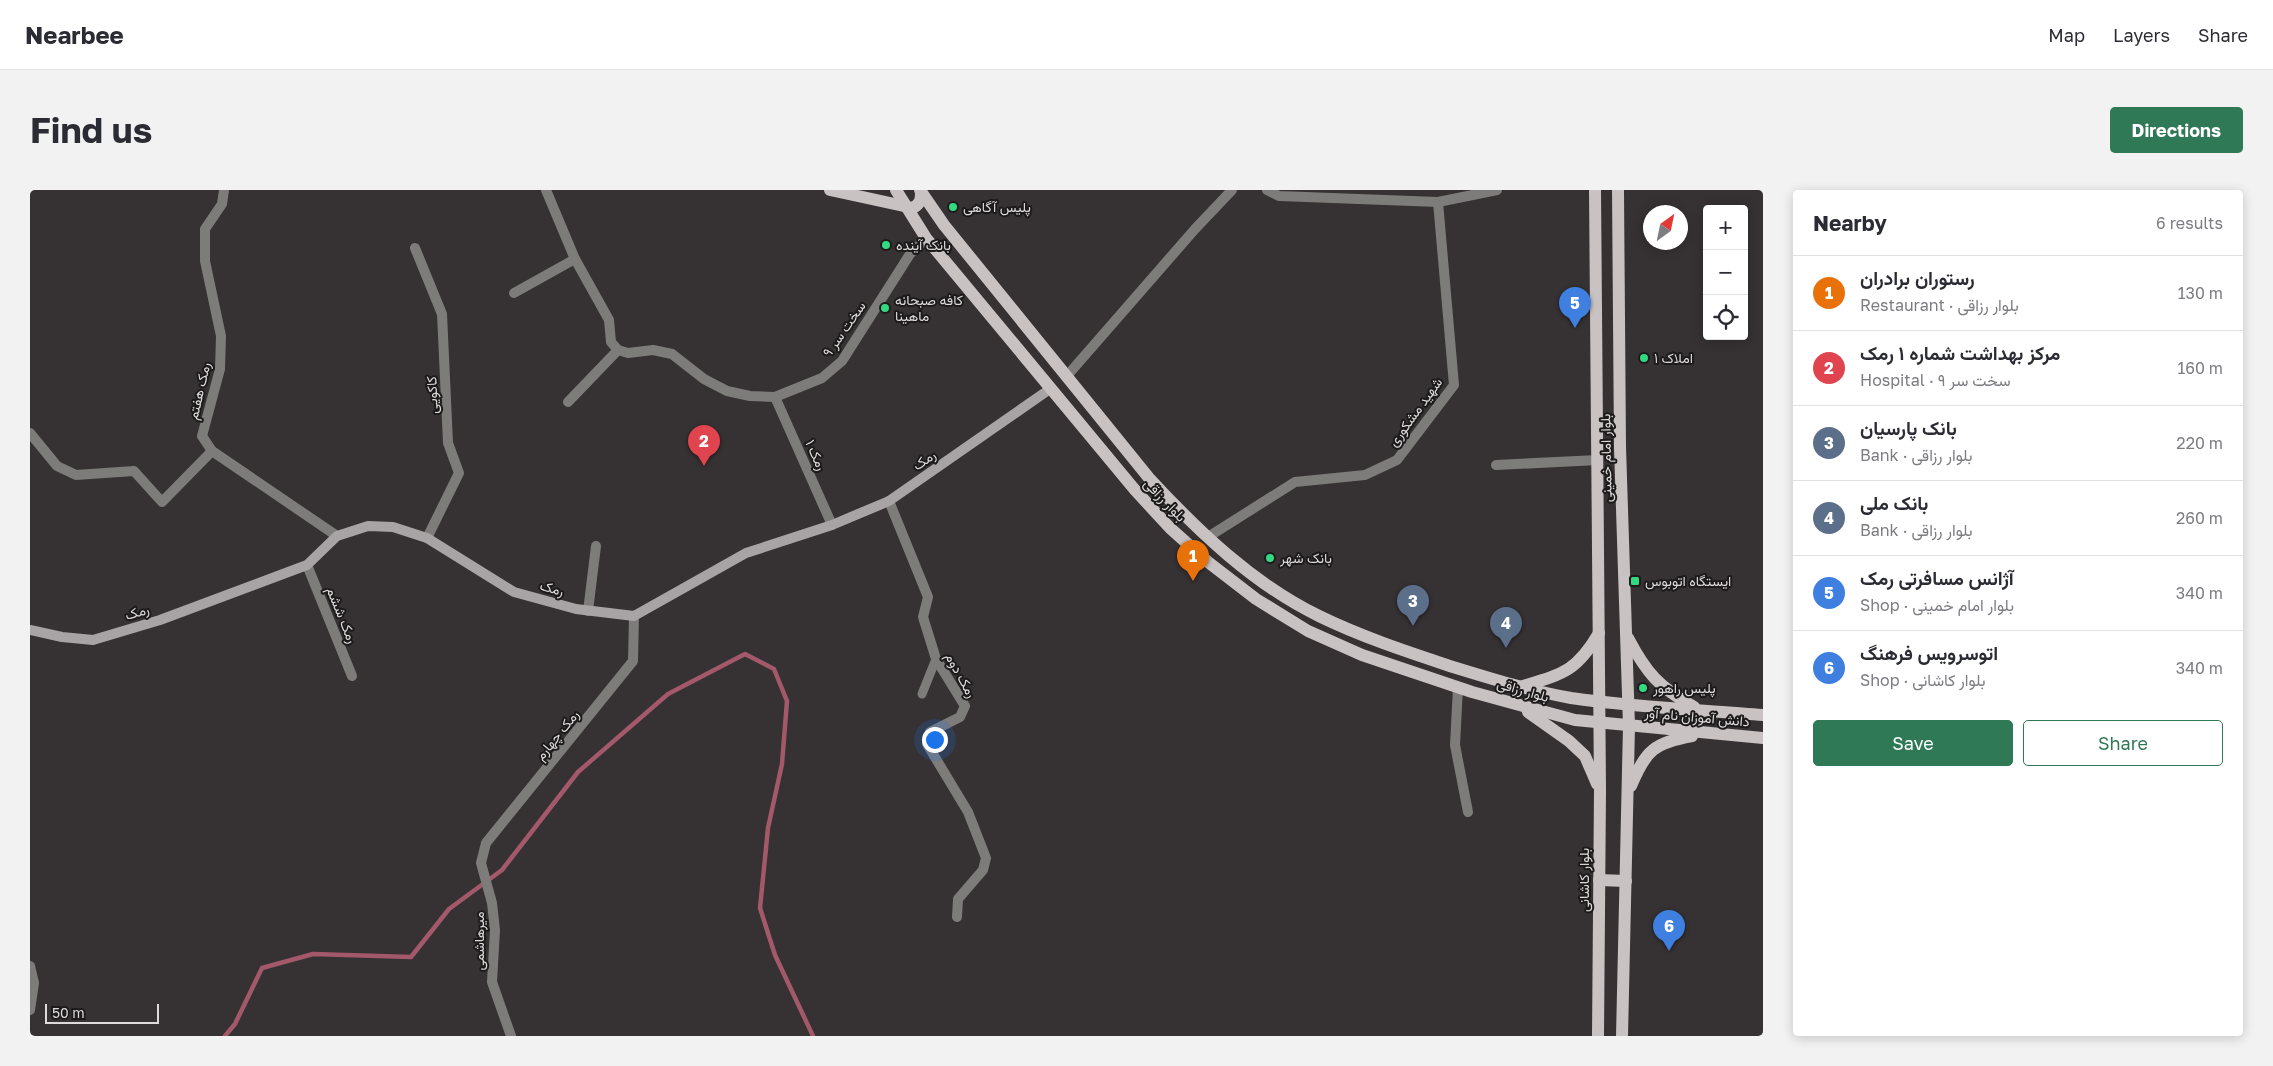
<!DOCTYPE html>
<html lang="en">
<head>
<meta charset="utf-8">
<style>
  body { margin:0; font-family:"Golos Text",Vazirmatn,sans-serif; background:#f2f2f3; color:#2b2b33 }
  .controls { position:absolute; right:15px; top:15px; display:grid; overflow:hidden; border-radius:5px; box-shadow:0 2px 12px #0003 }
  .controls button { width:45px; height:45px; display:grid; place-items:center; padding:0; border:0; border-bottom:1px solid #e1e1e2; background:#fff; color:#2b2b33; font:25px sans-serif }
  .compass { position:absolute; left:1613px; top:15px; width:45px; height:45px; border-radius:50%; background:#fff; box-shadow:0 2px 12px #0003; rotate:33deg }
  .scale { position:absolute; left:15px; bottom:12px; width:114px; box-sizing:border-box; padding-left:5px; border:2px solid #dedadb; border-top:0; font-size:14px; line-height:18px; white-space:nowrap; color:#dedadb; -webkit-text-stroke:4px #1c1a1a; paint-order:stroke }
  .you { position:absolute; left:904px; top:549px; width:18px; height:18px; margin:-12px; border:4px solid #fff; border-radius:50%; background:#1a73e8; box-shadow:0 0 0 8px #1a73e833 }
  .badge { display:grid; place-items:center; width:32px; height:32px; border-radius:50%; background:#2f7956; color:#fff; font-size:16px; font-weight:700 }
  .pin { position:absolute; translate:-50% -41px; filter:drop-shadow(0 1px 2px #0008) }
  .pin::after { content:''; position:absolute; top:26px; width:18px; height:15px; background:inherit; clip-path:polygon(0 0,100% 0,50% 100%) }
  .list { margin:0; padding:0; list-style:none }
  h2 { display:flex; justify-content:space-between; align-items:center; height:65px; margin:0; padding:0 20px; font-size:21px }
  h2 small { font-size:16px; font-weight:400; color:#7c7c81 }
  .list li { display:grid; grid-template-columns:32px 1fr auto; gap:15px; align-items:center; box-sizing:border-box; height:75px; padding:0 20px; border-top:1px solid #e1e1e2 }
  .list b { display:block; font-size:19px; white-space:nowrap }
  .list p { margin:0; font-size:16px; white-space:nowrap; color:#7c7c81 }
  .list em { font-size:16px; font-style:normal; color:#7c7c81 }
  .actions { display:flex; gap:10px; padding:15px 20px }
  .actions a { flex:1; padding:11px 0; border:1px solid #2f7956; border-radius:5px; text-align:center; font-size:18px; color:#2f7956 }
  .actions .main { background:#2f7956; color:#fff }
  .icon { flex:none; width:28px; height:28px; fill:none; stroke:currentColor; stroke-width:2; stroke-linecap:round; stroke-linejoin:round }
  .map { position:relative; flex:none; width:1733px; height:846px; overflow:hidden; border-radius:5px }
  header { display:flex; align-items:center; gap:30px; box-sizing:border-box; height:70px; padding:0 25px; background:#fff; border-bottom:1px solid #e1e1e2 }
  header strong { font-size:24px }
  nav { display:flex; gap:28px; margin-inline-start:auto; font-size:18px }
  .intro { display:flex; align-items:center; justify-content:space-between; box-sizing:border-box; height:120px; padding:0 30px }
  h1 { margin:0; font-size:35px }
  .button { padding:12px 22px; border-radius:5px; background:#2f7956; color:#fff; font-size:18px; font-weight:700 }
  main { display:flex; gap:30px; padding:0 30px }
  aside { flex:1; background:#fff; border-radius:5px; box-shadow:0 2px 12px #0003 }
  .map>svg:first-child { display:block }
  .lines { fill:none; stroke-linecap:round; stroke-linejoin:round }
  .stream { stroke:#a3586b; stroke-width:4.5 }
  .lane { stroke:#7e7b7b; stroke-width:9 }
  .street { stroke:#7e7b7b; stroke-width:10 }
  .secondary { stroke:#a8a3a4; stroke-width:10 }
  .primary { stroke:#c8c2c3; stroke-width:12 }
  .poi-dot { fill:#34d881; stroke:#1c1a1a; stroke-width:2 }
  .labels { text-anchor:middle; stroke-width:4; stroke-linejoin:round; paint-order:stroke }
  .poi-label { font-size:14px; fill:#dedadb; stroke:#1c1a1a; text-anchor:start }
  .street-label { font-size:14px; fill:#dedadb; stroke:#1c1a1a }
</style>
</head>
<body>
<header>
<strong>Nearbee</strong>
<nav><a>Map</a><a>Layers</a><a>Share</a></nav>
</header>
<div class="intro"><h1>Find us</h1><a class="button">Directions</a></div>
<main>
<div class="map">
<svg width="1733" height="846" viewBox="0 0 1733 846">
  <rect width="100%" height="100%" fill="#363132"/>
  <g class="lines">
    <path class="stream" d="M195,846L205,834L232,778L283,764L381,767L419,719L472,680L548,582L638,504L715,464L744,479L757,511L752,574L738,638L730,718L745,765L783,846"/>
    <path class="lane" d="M892,504L906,469"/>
    <g class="street">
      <path d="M194,0L192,14L175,39V71L191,146L190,179L172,246L182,261L307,346"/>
      <path d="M516,0L545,69L579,130L581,152L588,160L598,163L623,160L642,164L674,189L697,201L720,206L745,207L792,188L812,171L880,64L896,48"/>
      <path d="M1237,0L1249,6L1408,12L1467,0"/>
      <path d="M385,58L412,124L418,253L429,283L397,348"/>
      <path d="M484,103L545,69"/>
      <path d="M1036,187L1165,39L1202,0"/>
      <path d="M745,207L802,335"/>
      <path d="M538,212L588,160"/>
      <path d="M0,243L27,276L46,285L104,281L132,312L182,261"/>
      <path d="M1466,275L1568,270"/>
      <path d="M859,311L898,407L893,427L906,469L935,516L930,527L900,542L897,554L938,622L956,668L953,680L928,709L927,727"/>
      <path d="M1178,347L1265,292L1335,285L1367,270L1424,195L1408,12"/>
      <path d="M277,375L322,486"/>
      <path d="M558,421L566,356"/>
      <path d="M1428,497L1425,555L1438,622"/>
      <path d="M0,776L4,793L0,820"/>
      <path d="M481,846L462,792L465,740L462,713L451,673L456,653L603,471L604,426"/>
    </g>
    <path class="secondary" d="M0,440L32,447L63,450L130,430L277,375L307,346L338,336L363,337L397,348L484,402L546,419L604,426L716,363L802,335L859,311L1020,199"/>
    <g class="primary">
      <path d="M800,0L883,18C890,14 891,10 891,3"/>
      <path d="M866,0L896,48L1105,300L1140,338L1178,372L1226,409L1278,441L1332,465L1442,502L1545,530L1733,548"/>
      <path d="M890,0L914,35L1119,288C1168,341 1223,394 1289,426C1332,447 1378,462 1423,477C1462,489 1501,501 1541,508C1604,517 1669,520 1733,525"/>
      <path d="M1565,0L1570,600L1568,846"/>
      <path d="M1588,0L1590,257L1599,536L1592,846"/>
      <path d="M1598,448C1617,484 1629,497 1664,517"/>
      <path d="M1493,496C1533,484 1547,481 1569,443"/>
      <path d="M1498,522L1539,551L1555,566L1567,594"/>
      <path d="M1601,596C1616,560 1624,553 1662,546"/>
      <path d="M1569,690L1596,691"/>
    </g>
  </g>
  <g class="poi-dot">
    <circle cx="923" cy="17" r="5"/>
    <circle cx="856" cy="55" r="5"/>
    <circle cx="855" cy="118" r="5"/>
    <circle cx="1614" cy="168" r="5"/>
    <circle cx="1240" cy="368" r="5"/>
    <rect x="1600" y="386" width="10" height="10" rx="2.5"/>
    <circle cx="1613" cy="498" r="5"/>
  </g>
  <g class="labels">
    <g class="poi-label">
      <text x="933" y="22">پلیس آگاهی</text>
      <text x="866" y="60">بانک آینده</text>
      <text x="865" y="115">کافه صبحانه<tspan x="865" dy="16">ماهینا</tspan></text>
      <text x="1624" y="173">املاک ۱</text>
      <text x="1250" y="373">بانک شهر</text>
      <text x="1615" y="396">ایستگاه اتوبوس</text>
      <text x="1623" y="503">پلیس راهور</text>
    </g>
    <g class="street-label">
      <text transform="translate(814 139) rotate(-55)" y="5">سخت سر ۹</text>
      <text transform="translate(169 201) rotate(-77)" y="5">رمک هفتم</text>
      <text transform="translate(402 205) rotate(-92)" y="5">کاکویی</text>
      <text transform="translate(1385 222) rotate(-54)" y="5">شهید مشکوری</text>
      <text transform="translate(786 265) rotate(66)" y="5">رمک ۱</text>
      <text transform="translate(1576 268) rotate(-91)" y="5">بلوار امام خمینی</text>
      <text transform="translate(894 270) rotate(-35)" y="5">رمک</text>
      <text transform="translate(1135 310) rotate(46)" y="5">بلوار رزاقی</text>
      <text transform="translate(522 398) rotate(16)" y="5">رمک</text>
      <text transform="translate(107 422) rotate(-17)" y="5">رمک</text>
      <text transform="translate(312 425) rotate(68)" y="5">رمک ششم</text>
      <text transform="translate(931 485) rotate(61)" y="5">رمک دوم</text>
      <text transform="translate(1493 500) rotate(16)" y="5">بلوار رزاقی</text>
      <text transform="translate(1667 527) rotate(5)" y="5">دانش آموزان نام آور</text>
      <text transform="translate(527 545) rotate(-51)" y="5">رمک چهارم</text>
      <text transform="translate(1554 690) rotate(-90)" y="5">بلوار کاشانی</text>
      <text transform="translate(449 751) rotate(-90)" y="5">میرهاشمی</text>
    </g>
  </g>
</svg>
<div class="controls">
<button>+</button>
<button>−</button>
<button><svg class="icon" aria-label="locate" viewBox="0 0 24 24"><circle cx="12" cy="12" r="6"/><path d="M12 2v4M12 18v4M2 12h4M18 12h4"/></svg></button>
</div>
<svg class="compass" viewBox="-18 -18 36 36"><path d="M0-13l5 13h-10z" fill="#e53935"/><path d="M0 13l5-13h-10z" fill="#7c7c81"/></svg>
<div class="scale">50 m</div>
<div class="you"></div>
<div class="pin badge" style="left:1163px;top:391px;background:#e8710a">1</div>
<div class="pin badge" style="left:674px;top:276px;background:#e0444e">2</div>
<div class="pin badge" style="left:1383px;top:436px;background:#5c6f8a">3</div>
<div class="pin badge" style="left:1476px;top:458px;background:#5c6f8a">4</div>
<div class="pin badge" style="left:1545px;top:138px;background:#3f7fe0">5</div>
<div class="pin badge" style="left:1639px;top:761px;background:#3f7fe0">6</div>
</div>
<aside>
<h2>Nearby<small>6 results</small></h2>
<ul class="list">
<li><span class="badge" style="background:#e8710a">1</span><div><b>رستوران برادران</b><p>Restaurant · بلوار رزاقی</p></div><em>130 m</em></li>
<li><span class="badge" style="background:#e0444e">2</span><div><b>مرکز بهداشت شماره ۱ رمک</b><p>Hospital · سخت سر ۹</p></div><em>160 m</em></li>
<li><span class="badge" style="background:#5c6f8a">3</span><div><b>بانک پارسیان</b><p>Bank · بلوار رزاقی</p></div><em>220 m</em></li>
<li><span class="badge" style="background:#5c6f8a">4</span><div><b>بانک ملی</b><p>Bank · بلوار رزاقی</p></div><em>260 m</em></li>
<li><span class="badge" style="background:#3f7fe0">5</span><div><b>آژانس مسافرتی رمک</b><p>Shop · بلوار امام خمینی</p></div><em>340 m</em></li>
<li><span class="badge" style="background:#3f7fe0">6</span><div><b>اتوسرویس فرهنگ</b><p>Shop · بلوار کاشانی</p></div><em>340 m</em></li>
</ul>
<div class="actions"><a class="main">Save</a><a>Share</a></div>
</aside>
</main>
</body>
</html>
